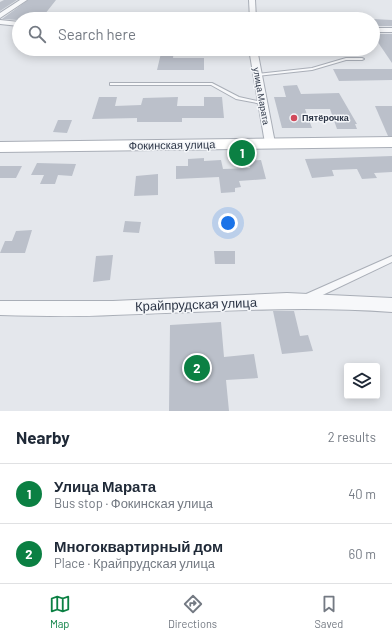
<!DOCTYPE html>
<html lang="en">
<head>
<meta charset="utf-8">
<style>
  body { margin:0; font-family:Barlow,sans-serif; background:#f6f6f7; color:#1f2937 }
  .controls { position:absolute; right:12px; bottom:12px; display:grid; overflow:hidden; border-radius:4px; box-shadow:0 2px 10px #0003 }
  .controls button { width:36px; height:36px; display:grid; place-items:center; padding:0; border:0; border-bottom:1px solid #e0e1e3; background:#fff; color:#1f2937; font:20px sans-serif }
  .you { position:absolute; left:228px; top:223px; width:14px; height:14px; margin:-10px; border:3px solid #fff; border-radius:50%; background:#1a73e8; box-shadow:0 0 0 6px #1a73e833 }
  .badge { display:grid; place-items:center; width:26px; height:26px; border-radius:50%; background:#0b8043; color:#fff; font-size:13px; font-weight:700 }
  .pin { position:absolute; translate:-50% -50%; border:2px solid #fff; box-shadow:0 1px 4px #0006 }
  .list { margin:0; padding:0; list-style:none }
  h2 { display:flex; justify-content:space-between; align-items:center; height:52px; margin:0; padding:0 16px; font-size:17px }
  h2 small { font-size:13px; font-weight:400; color:#747a83 }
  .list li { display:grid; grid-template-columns:26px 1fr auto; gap:12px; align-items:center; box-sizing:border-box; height:60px; padding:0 16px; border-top:1px solid #e0e1e3 }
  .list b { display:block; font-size:15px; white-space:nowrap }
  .list p { margin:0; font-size:13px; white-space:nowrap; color:#747a83 }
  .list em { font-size:13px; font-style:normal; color:#747a83 }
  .icon { flex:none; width:22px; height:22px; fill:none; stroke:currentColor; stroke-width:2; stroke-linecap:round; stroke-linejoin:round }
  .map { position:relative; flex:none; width:392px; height:411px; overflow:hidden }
  .search { position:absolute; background:#fff; box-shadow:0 2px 10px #0003; left:12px; right:12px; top:12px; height:44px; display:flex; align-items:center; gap:10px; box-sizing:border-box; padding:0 14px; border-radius:22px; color:#747a83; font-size:15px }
  .sheet { height:172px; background:#fff }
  nav { display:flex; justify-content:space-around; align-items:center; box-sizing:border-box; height:56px; border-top:1px solid #e0e1e3; background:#fff; font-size:11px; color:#747a83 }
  nav a { display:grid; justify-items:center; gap:2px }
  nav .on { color:#0b8043 }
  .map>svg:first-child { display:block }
  .building { fill:#bbc0ca }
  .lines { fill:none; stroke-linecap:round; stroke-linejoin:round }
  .service-casing { stroke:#a9aeb7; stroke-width:2 }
  .minor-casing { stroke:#a9aeb7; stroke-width:2 }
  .secondary-casing { stroke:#a9aeb7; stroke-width:2 }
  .service { fill:#f7f8fa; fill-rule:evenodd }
  .minor { fill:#f7f8fa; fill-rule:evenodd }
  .secondary { fill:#fff; fill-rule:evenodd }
  .poi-dot { fill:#d1495b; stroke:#f4f6f9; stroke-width:1.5 }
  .labels { text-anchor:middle; stroke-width:3; stroke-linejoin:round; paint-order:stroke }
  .far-street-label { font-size:9px; fill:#2b3445; stroke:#f4f6f9 }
  .far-poi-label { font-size:9px; font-weight:bold; fill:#2b3445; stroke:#f4f6f9; text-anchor:start }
  .street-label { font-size:11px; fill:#2b3445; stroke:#f4f6f9 }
  .near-street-label { font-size:13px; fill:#2b3445; stroke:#f4f6f9 }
</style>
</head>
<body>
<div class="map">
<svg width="392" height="411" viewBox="0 0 392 411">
  <rect width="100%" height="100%" fill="#e4e7ec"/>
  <g class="building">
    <path d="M4,0H17L0,11V2Z"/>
    <path d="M28,0H56L41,19L21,18L18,20L2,19Z"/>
    <path d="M373,19L392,20V26H373Z"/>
    <path d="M373,34H392V63L373,35Z"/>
    <path d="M162,49H174L173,58H204V70H157Z"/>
    <path d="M333,69H392V80L339,81Z"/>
    <path d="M297,85L301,94L339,93L357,124H355L357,129H337L330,109H305L312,128H282L274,97H286L283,86Z"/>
    <path d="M99,97H117L115,106L141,105L143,98L178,97L177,106H204V97H222L224,118H182V122H137V118L92,119Z"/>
    <path d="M375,106H392V136H388Z"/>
    <path d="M58,120H72L67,133L53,132Z"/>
    <path d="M392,156V172L374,173L377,178L362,179L357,169L332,170L334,176L312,178L305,159Z"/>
    <path d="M204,158V161L221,160L223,169L250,168L248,161L261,160L266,179L239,181L241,187L235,188V192L221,193L219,177L176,179V166H188V159Z"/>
    <path d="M37,163L76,164L72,176L58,175L55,184H40L44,175H31Z"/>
    <path d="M0,166H22L16,178H0Z"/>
    <path d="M158,174V195L134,196L136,176Z"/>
    <path d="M125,221L141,222L139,233L123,232Z"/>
    <path d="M32,230L25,253H0L5,241H12L16,231Z"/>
    <path d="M214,251H235V264H215Z"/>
    <path d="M113,255L110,280L93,282L96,256Z"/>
    <path d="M273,311H294L300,336L308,335L313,351L282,354Z"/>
    <path d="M221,322L224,357L254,354L258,378L226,380L229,411H169L170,325Z"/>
  </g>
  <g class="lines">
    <g class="service-casing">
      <g id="service">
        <path d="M346,58H362L364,59L362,60H346L312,70L257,76L255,75L257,74L312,68Z"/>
        <path d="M110,83H212L239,97L262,102L264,103L262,104L236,99L211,85H110Z"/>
        <path d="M392,256V262L310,301L307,302L304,301L303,298L304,295Z"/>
      </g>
    </g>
    <g class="minor-casing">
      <g id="minor">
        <path d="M20,0H27L0,18V13Z"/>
        <path d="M249,0H255L256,19H250Z"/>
        <path d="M0,20L19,22V26L0,24Z"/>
        <rect x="373" y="28" width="19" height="4"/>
        <path d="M249,49H257L275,143L270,147L265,143Z"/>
        <path d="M287,293L392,298V312C298,305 206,312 113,315C75,317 37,316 0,315V301H113Z"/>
      </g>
    </g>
    <g class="secondary-casing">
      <path id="secondary" d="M392,137V147L0,152V142Z"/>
    </g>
    <use href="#service" class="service"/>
    <use href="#minor" class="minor"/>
    <use href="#secondary" class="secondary"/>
  </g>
  <circle class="poi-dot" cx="294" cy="118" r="4"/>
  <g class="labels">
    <g class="far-street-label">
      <text transform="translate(261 96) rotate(80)" y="3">улица Марата</text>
    </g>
    <g class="far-poi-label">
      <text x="302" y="121">Пятёрочка</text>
    </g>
    <g class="street-label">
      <text transform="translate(172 145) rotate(-1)" y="4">Фокинская улица</text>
    </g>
    <g class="near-street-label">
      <text transform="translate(196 304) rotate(-2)" y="5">Крайпрудская улица</text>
    </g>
  </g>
</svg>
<div class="controls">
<button><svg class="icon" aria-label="layers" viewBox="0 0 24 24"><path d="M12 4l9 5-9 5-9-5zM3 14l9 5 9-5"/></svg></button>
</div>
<div class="you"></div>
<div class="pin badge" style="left:242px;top:153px">1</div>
<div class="pin badge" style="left:197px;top:368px">2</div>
<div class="search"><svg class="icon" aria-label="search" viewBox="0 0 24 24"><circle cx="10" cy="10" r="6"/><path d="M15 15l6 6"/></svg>Search here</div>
</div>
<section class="sheet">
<h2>Nearby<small>2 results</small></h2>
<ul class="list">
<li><span class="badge">1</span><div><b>Улица Марата</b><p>Bus stop · Фокинская улица</p></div><em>40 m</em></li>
<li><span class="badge">2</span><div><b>Многоквартирный дом</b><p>Place · Крайпрудская улица</p></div><em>60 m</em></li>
</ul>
</section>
<nav>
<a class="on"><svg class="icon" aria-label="map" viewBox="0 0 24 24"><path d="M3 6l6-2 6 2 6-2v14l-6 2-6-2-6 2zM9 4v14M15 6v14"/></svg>Map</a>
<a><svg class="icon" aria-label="directions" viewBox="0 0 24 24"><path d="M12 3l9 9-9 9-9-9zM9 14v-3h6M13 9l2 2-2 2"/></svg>Directions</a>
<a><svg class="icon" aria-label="saved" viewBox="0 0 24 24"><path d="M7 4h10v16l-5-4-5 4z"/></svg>Saved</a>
</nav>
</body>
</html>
